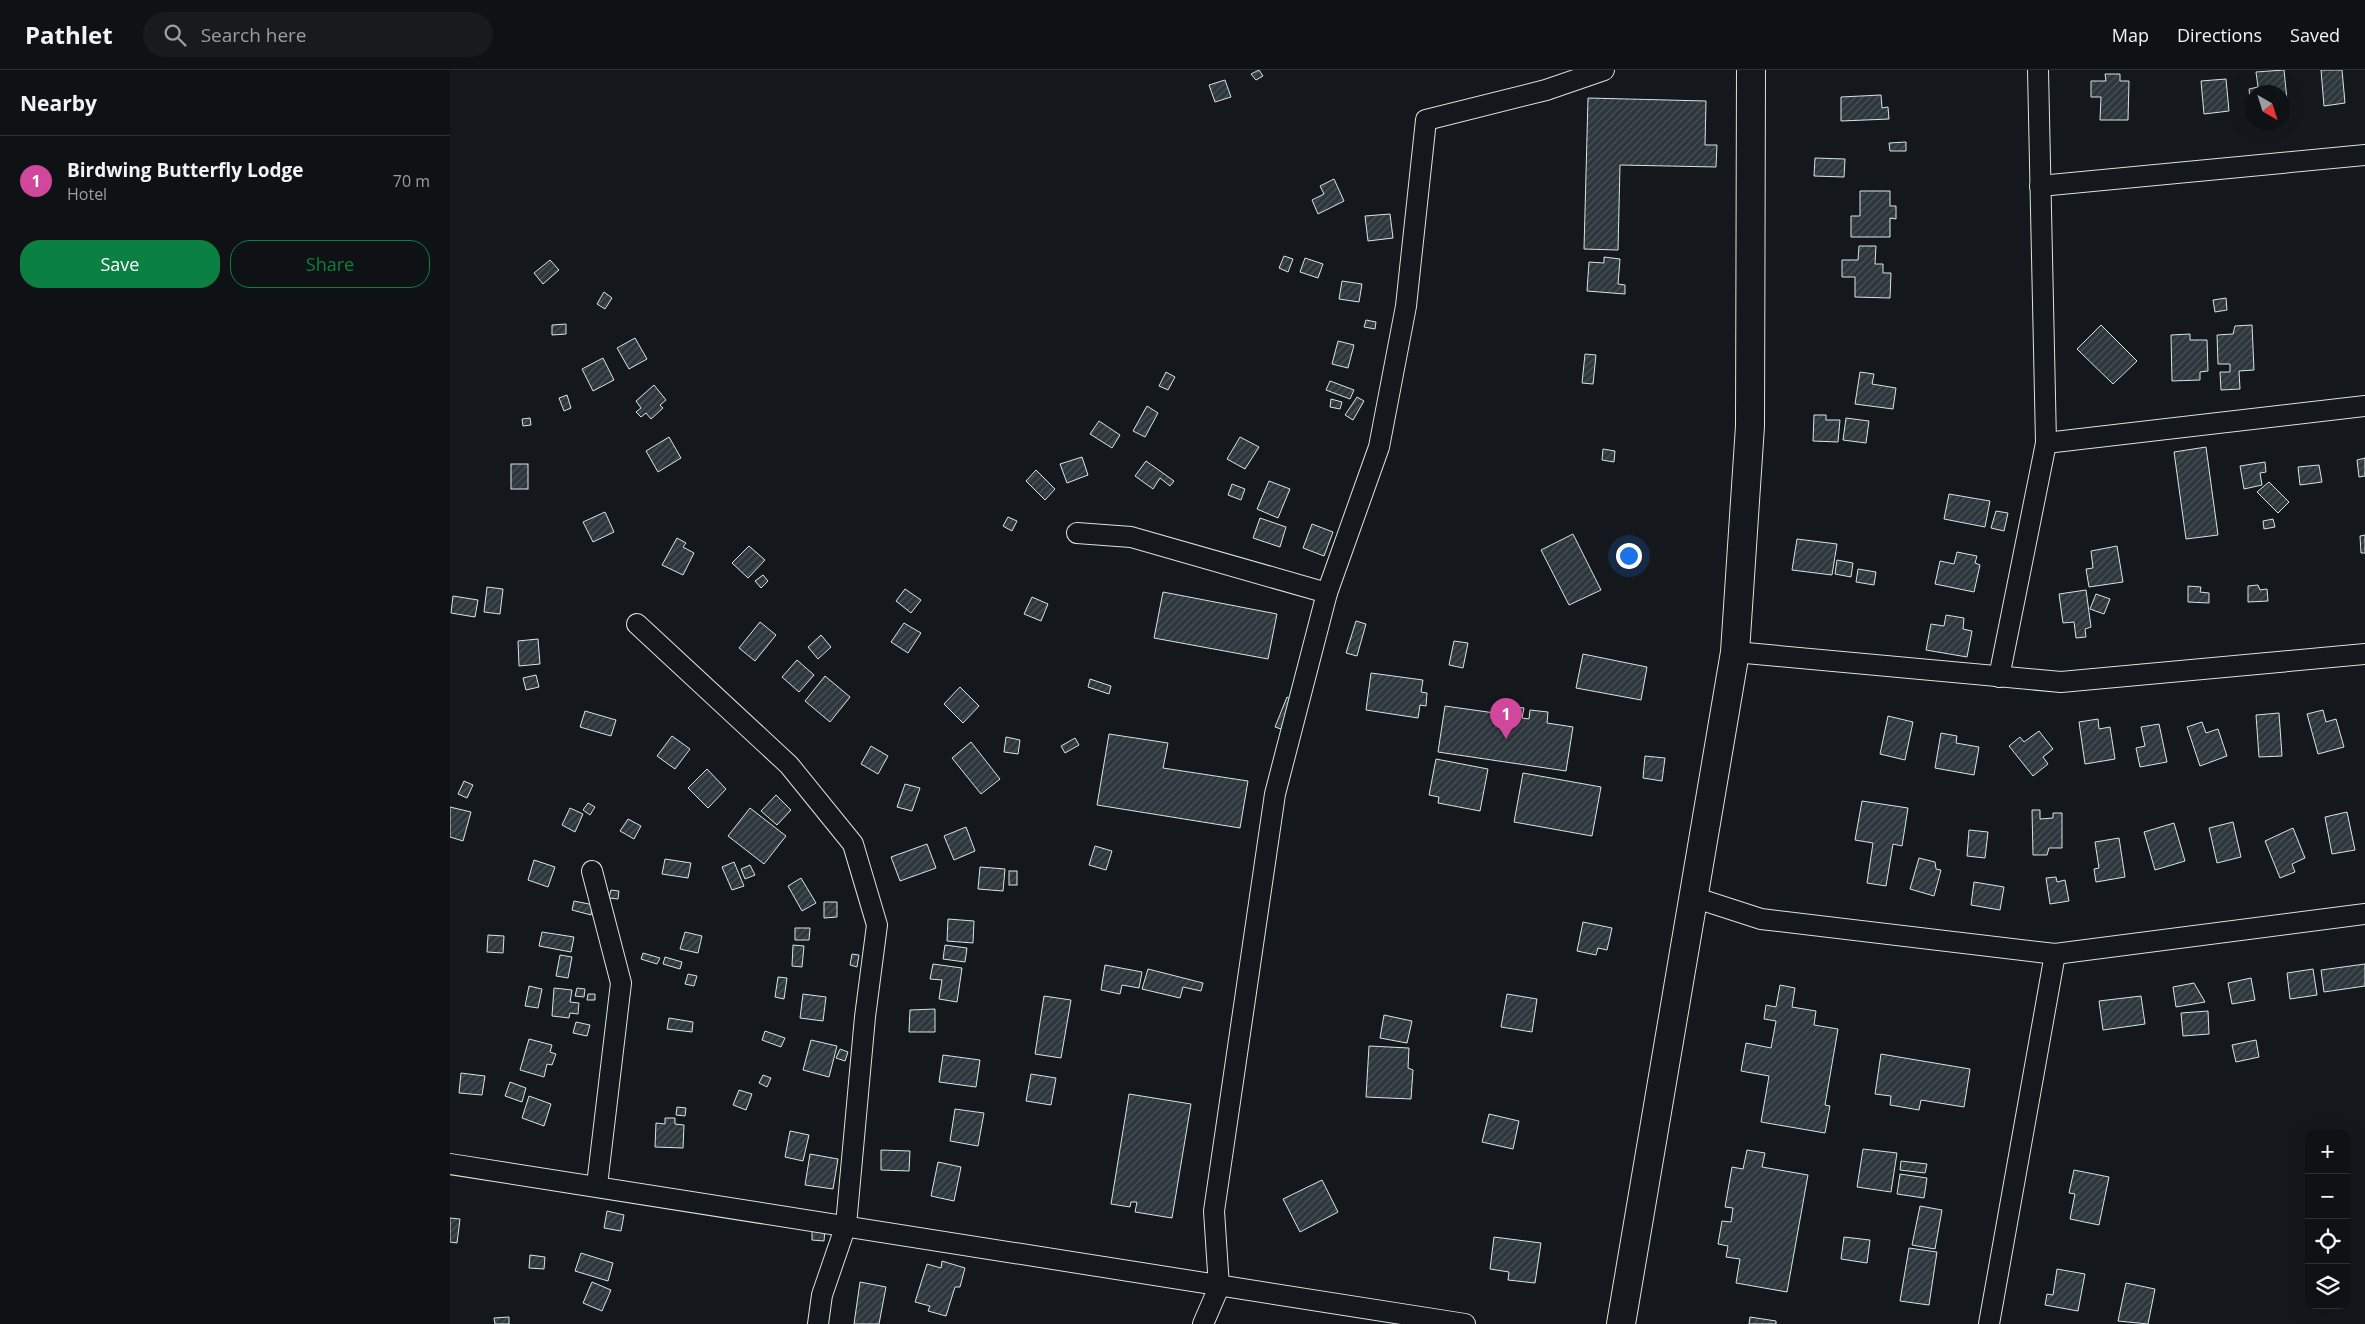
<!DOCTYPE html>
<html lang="en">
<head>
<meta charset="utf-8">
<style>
  body { margin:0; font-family:"Open Sans",sans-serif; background:#181b1e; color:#f1f3f6 }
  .controls { position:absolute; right:15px; bottom:15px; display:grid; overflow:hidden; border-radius:10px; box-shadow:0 5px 20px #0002 }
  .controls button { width:45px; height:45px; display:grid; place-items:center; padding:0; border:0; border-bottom:1px solid #2f3234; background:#0f1215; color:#f1f3f6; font:25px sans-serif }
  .compass { position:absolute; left:1795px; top:15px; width:45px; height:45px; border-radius:50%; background:#0f1215; box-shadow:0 5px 20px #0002; rotate:141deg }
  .you { position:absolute; left:1178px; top:485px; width:18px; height:18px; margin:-12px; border:4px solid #fff; border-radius:50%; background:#1a73e8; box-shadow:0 0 0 8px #1a73e833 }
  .badge { display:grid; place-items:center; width:32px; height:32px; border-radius:50%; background:#0b8043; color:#fff; font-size:16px; font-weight:700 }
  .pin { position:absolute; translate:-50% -41px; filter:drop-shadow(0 1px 2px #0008) }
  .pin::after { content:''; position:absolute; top:26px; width:18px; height:15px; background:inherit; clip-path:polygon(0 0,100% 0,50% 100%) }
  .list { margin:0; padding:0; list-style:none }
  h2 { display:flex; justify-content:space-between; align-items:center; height:65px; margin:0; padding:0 20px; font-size:21px }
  h2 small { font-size:16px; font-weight:400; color:#9b9ea0 }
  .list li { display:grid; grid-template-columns:32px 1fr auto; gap:15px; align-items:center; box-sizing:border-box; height:90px; padding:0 20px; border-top:1px solid #2f3234 }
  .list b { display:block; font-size:19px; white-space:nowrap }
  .list p { margin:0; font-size:16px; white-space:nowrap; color:#9b9ea0 }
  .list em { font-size:16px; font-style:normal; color:#9b9ea0 }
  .actions { display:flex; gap:10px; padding:15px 20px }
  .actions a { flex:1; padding:11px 0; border:1px solid #0b8043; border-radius:20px; text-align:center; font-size:18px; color:#0b8043 }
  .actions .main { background:#0b8043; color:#fff }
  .icon { flex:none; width:28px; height:28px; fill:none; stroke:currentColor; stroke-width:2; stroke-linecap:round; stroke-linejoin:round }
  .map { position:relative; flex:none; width:1915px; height:1254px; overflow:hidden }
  header { display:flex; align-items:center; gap:30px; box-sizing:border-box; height:70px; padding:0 25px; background:#0f1215; border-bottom:1px solid #2f3234 }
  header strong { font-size:24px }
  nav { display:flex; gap:28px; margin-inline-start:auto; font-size:18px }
  .search { width:350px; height:45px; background:#181b1e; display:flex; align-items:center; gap:12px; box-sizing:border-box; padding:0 18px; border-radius:28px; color:#9b9ea0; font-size:19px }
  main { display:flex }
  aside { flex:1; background:#0f1215 }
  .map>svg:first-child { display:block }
  .building { fill:url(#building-hatch); stroke:#d8e6dc }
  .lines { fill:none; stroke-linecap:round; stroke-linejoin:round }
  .minor-casing { stroke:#d8e6dc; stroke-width:22 }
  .secondary-casing { stroke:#d8e6dc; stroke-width:30 }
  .minor { stroke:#14181c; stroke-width:20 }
  .secondary { stroke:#14181c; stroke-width:28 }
</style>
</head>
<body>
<header>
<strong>Pathlet</strong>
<div class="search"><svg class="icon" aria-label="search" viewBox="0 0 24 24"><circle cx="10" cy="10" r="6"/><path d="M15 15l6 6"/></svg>Search here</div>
<nav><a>Map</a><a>Directions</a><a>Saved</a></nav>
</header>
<main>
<aside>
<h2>Nearby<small></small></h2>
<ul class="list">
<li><span class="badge" style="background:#d1479c">1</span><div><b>Birdwing Butterfly Lodge</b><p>Hotel</p></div><em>70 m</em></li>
</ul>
<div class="actions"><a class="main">Save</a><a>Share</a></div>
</aside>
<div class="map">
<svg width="1915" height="1254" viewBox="0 0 1915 1254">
  <defs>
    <pattern id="building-hatch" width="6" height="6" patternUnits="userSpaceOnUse" patternTransform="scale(1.25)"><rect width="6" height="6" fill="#2c363c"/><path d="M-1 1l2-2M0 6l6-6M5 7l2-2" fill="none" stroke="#4a5358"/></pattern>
  </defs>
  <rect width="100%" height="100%" fill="#14181c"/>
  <g class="building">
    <path d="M809,0L813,6L806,10L801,4Z"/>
    <path d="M1834,0L1838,40L1832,41V22H1802L1801,39L1799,19L1808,17L1806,2Z"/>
    <path d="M1871,0H1892L1895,33L1874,36Z"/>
    <path d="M1655,4H1670V11H1679L1678,50H1650L1651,27H1641V11H1656Z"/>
    <path d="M1776,9L1779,41L1754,44L1751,11Z"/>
    <path d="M775,10L781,27L765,32L759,15Z"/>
    <path d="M1431,25L1432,38L1438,37L1439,49L1391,51V27Z"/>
    <path d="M1138,28L1256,31L1255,75H1267L1266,97L1170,95L1168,180L1134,179Z"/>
    <path d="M1456,72V81H1440L1439,73Z"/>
    <path d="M1365,88L1395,89L1394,107L1364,106Z"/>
    <path d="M884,109L894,131L868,144L862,130L874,124L870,116Z"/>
    <path d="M1410,121H1440V136H1446V149L1440,148V167H1401V146H1410Z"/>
    <path d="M940,144L943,168L918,171L915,146Z"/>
    <path d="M1409,176H1426L1425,194H1433V203H1441L1440,228L1405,227V207H1392V190H1408Z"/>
    <path d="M834,186L843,189L838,202L829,198Z"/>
    <path d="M1154,187L1170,189L1168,214L1175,215V224L1137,221L1139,192L1154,193Z"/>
    <path d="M855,188L873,194L868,208L850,202Z"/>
    <path d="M100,190L109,200L93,214L84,203Z"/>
    <path d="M892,211L912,214L909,232L889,229Z"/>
    <path d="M154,222L162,228L155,239L147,234Z"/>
    <path d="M1776,228L1777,240L1765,242L1763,230Z"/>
    <path d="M916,250L926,252L925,259L914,257Z"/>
    <path d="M116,254V264L102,265V255Z"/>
    <path d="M1651,255L1687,291L1663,314L1627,279Z"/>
    <path d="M1802,255L1804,300L1789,301L1790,319L1771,320L1770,302H1780V294H1768L1767,265L1783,264L1785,256Z"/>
    <path d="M1740,264V270H1757L1758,301L1750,302V310L1722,311L1721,265Z"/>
    <path d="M185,268L197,289L179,299L167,278Z"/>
    <path d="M888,271L904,275L898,298L882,294Z"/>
    <path d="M1135,284L1146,285L1143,314L1132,313Z"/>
    <path d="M153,288L164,310L143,321L132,299Z"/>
    <path d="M716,302L725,307L718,320L709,316Z"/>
    <path d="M1410,302L1424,304L1422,314L1446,318L1443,339L1405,334Z"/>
    <path d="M880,311L904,320L900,329L876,320Z"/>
    <path d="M204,315L216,330L210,335L213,338L201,349L196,343L191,347L186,342L191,338L186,331Z"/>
    <path d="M117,325L121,338L114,341L109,328Z"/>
    <path d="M907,327L914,331L903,350L895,345Z"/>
    <path d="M881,329L892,332L890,339L880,337Z"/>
    <path d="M697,336L708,343L695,367L683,361Z"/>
    <path d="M1364,345H1376V350H1390L1388,372L1363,371Z"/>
    <path d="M80,348L81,355L73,356L72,349Z"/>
    <path d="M1396,348L1419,351L1416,373L1393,370Z"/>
    <path d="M649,351L670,365L662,378L640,364Z"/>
    <path d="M219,367L231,388L208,402L196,381Z"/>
    <path d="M790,367L809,377L795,399L777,389Z"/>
    <path d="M1756,377L1768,465L1736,469L1724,382Z"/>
    <path d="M1153,379L1165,381L1164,392L1152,390Z"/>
    <path d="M632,387L638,405L617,413L610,394Z"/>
    <path d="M1915,388V406L1909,407L1907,390Z"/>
    <path d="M696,391L724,411L720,416L710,408L703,419L685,406Z"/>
    <path d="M1815,392L1816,402L1810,403L1812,415L1794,419L1790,396Z"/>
    <rect x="61" y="394" width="17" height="25"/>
    <path d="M1869,395L1872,412L1850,415L1848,397Z"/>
    <path d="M586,400L605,419L595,430L576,411Z"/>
    <path d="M819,411L840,419L828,448L807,439Z"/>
    <path d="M1819,412L1839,432L1828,443L1807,422Z"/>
    <path d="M782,414L795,419L791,430L778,425Z"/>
    <path d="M1499,424L1540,431L1535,457L1494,449Z"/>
    <path d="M1546,441L1558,443L1554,461L1541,458Z"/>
    <path d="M155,442L164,462L143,472L133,452Z"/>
    <path d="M558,447L567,451L562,461L553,456Z"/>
    <path d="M810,448L836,457L830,477L803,468Z"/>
    <path d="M1823,449L1825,457L1814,459L1813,451Z"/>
    <path d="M862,454L883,462L874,486L853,478Z"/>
    <path d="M1123,464L1151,520L1119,535L1091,480Z"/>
    <path d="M1915,465V483H1911L1910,466Z"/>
    <path d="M227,468L236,473L233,477L244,483L233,505L212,495Z"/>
    <path d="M1347,469L1387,474L1382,505L1342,500Z"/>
    <path d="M299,476L315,490L298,508L282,493Z"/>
    <path d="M1667,476L1673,512L1639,517L1636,499L1643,498L1641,481Z"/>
    <path d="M1507,482L1527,486L1525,493L1530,495L1524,522L1485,514L1490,491L1504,494Z"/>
    <path d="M1387,490L1403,493L1401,507L1385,504Z"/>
    <path d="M1408,499L1426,502L1424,515L1406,512Z"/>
    <path d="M313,505L318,511L311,518L305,511Z"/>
    <path d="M1808,515L1810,520L1817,519L1818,531L1798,532V516Z"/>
    <path d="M1738,516L1751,517L1750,522L1759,523V533L1738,532Z"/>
    <path d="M37,517L53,519L50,544L34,542Z"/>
    <path d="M455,519L471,530L461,543L446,531Z"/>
    <path d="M1636,520L1641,557L1635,559L1636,567L1626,568L1624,552L1613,553L1609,524Z"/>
    <path d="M713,522L827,544L818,589L704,568Z"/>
    <path d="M1646,524L1660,529L1654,544L1640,539Z"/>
    <path d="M3,526L28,530L25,547L1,543Z"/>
    <path d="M582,527L598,534L591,551L574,544Z"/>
    <path d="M1496,545L1514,548L1513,559L1522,561L1517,587L1476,580L1481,554L1494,556Z"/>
    <path d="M906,551L916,554L907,586L896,583Z"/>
    <path d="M310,552L326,565L305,591L289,578Z"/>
    <path d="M454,553L471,563L458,583L441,572Z"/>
    <path d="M371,565L381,577L368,589L358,577Z"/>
    <path d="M88,569L90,594L69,596L68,571Z"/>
    <path d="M1004,571L1018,573L1013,598L999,595Z"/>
    <path d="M1133,584L1197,597L1191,630L1126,618Z"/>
    <path d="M347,590L364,605L349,622L332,607Z"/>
    <path d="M921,603L973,610L971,622L977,623L976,636L970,635L968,648L916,640Z"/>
    <path d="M86,605L89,617L76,620L73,608Z"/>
    <path d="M375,606L400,627L380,652L355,631Z"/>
    <path d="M640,609L661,616L659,624L638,617Z"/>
    <path d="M510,617L529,636L513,653L494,634Z"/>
    <path d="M837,627L842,630L831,659L825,657Z"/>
    <path d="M1053,635L1074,638L1072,648L1079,649L1080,640L1098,642L1097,653L1123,657L1116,701L988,682L995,636L1052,644Z"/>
    <path d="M1873,640L1876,652L1886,649L1894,677L1868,684L1857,644Z"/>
    <path d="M135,641L166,650L161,666L130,657Z"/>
    <path d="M1829,643L1832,686L1809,687L1806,645Z"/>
    <path d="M1438,646L1463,652L1455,690L1430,684Z"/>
    <path d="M1648,649L1649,659L1660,657L1665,689L1635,694L1629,652Z"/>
    <path d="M1752,652L1756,663L1768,659L1777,686L1750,696L1737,657Z"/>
    <path d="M1709,654L1717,692L1690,697L1686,678L1695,676L1691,657Z"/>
    <path d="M1589,661L1603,679L1593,687L1598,694L1583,706L1559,676L1570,667L1574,672Z"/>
    <path d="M1491,663L1507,666L1506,673L1529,677L1524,705L1485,698Z"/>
    <path d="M659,664L718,673L713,698L798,711L790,758L647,735Z"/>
    <path d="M222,666L240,679L225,699L207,686Z"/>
    <path d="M556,667L570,670L568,684L554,682Z"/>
    <path d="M625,668L629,675L615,683L611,676Z"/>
    <path d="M521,672L550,709L531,724L502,688Z"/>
    <path d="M421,676L438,686L428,704L411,694Z"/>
    <path d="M1195,686L1215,688L1212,711L1193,708Z"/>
    <path d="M986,689L1038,699L1030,741L988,733L989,727L979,725Z"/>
    <path d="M257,699L276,719L258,738L238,718Z"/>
    <path d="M1073,703L1151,717L1142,766L1064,752Z"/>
    <path d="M14,711L23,715L17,728L8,724Z"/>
    <path d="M455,714L470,718L462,741L447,737Z"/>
    <path d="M326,725L341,740L327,755L311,741Z"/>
    <path d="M1412,731L1458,738L1452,776L1443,774L1436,816L1417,813L1423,773L1405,770Z"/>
    <path d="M138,733L145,737L140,745L133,740Z"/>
    <path d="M0,737L21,742L13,771L0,767Z"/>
    <path d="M120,738L133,744L125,762L112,755Z"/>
    <path d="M300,738L336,766L314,794L278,766Z"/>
    <path d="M1582,740H1590V749L1603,748V743H1612V778H1599L1597,785H1583Z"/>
    <path d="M1897,742L1905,780L1882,784L1875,747Z"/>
    <path d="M178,749L191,756L184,769L170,761Z"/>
    <path d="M1783,752L1791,787L1767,793L1759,758Z"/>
    <path d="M1724,753L1735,791L1705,800L1694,762Z"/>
    <path d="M516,757L525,781L504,790L494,766Z"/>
    <path d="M1843,758L1855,788L1842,794L1845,802L1830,808L1815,771Z"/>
    <path d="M1519,760L1538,762L1535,788L1517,786Z"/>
    <path d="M1669,768L1675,807L1646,812L1644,799L1649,798L1645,772Z"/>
    <path d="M477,774L486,798L450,811L441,787Z"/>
    <path d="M645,776L662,781L656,800L639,795Z"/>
    <path d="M1469,788L1485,792L1486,799L1491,800L1484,826L1460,819Z"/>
    <path d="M215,789L241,793L238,808L212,804Z"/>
    <path d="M84,790L105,797L98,817L78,810Z"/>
    <path d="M284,792L294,816L282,820L272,797Z"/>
    <path d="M300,795L305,805L295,809L291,799Z"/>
    <path d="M530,797L555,799L553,821L528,819Z"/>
    <rect x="559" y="801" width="8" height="14"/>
    <path d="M1606,807L1607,812L1615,810L1619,831L1600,834L1596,808Z"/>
    <path d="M351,808L366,833L352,841L338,816Z"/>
    <path d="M1524,812L1554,817L1550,840L1521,835Z"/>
    <path d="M161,820L169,821L168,829L159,828Z"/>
    <path d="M124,831L144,835L141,845L122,840Z"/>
    <path d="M374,832H387V847L374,848Z"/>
    <path d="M498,849L524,851L523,873L497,871Z"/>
    <path d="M1133,852L1162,858L1157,880L1148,878L1146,885L1127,881Z"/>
    <path d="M345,858H360L359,870H345Z"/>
    <path d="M92,862L124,867L121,882L89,876Z"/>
    <path d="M235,862L252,866L248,883L230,879Z"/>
    <path d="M38,865L54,866L53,883L37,882Z"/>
    <path d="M343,875L354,876L352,897L342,896Z"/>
    <path d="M495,875L517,878L515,892L493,889Z"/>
    <path d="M193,883L210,888L207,894L191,889Z"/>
    <path d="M402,884L409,885L407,897L400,895Z"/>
    <path d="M110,885L122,887L118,908L106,906Z"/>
    <path d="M215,887L232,892L230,899L213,894Z"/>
    <path d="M483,894L512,898L507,932L489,929L492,910L480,909Z"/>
    <path d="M1915,894V916L1874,922L1871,900Z"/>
    <path d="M655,895L692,902L689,918L672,915L670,924L651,920Z"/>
    <path d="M698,899L753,913L751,921L733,917L730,928L692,919Z"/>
    <path d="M1863,899L1867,925L1840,929L1837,903Z"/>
    <path d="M238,904L247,906L244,916L235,914Z"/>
    <path d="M328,907L337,908L334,929L325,927Z"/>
    <path d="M1801,908L1805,930L1782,934L1778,913Z"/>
    <path d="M1744,913L1755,932L1726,937L1723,917Z"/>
    <path d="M1330,915L1345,918L1342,937L1366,941L1364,955L1388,959L1375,1035L1380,1036L1375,1063L1311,1052L1319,1006L1291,1001L1296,973L1321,978L1326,951L1314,949L1316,935L1326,937Z"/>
    <path d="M79,916L92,919L88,938L75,936Z"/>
    <path d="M104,918L122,920L120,932L129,933L128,944L120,943L119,948L102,946Z"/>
    <path d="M127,918L135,919L134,927L125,926Z"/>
    <path d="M138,924H145V930H137Z"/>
    <path d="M353,924L376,927L373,951L350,948Z"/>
    <path d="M1057,924L1087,929L1082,962L1051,957Z"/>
    <path d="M594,926L621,930L611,988L585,984Z"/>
    <path d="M1691,926L1695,954L1653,960L1649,931Z"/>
    <path d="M485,939V962H459L460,940Z"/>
    <path d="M1758,941L1759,964L1733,966L1731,943Z"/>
    <path d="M934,945L962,951L957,973L930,968Z"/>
    <path d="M219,948L243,952L242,962L217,959Z"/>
    <path d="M126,952L140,955L137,966L123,963Z"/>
    <path d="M315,961L335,968L331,977L312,970Z"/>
    <path d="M79,969L102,975L100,982L106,984L102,995L97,994L94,1007L70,1000Z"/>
    <path d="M361,970L387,976L379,1007L353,1000Z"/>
    <path d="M1806,970L1809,987L1786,992L1782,975Z"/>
    <path d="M919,976L959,978L958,998L963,1000L961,1029L916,1027Z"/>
    <path d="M390,979L398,982L395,991L386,988Z"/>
    <path d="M1431,984L1520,999L1514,1037L1471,1030L1469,1040L1440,1035L1441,1026L1425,1024Z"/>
    <path d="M493,985L530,990L526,1017L489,1012Z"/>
    <path d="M11,1003L35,1006L32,1025L9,1023Z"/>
    <path d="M581,1004L606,1008L601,1035L576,1031Z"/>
    <path d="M313,1005L321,1008L317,1017L309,1013Z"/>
    <path d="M60,1012L76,1018L72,1032L55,1026Z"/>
    <path d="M289,1020L302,1024L296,1040L283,1035Z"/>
    <path d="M679,1024L741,1034L722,1148L685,1142L687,1132H681L680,1137L661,1134Z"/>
    <path d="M79,1026L101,1034L94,1056L72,1048Z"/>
    <path d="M227,1037L236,1038L235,1046L226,1045Z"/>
    <path d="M505,1039L534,1043L528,1076L500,1071Z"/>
    <path d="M1039,1044L1069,1051L1063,1079L1032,1072Z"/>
    <path d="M215,1048H225V1054L234,1055L233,1078L205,1077L206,1053L215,1054Z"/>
    <path d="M340,1061L359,1065L353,1091L335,1087Z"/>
    <path d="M1413,1079L1447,1083L1441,1122L1407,1117Z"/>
    <path d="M431,1080L460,1081L459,1101L431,1100Z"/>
    <path d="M1297,1080L1315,1083L1312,1097L1358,1105L1337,1222L1286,1213L1290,1189L1276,1187L1278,1176L1268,1174L1272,1151L1281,1152L1283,1138L1275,1137L1282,1097L1293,1099Z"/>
    <path d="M360,1084L388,1089L383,1119L355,1115Z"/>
    <path d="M1451,1091L1477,1094L1475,1103L1450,1100Z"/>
    <path d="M488,1092L511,1097L504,1131L481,1126Z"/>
    <path d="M1624,1100L1659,1107L1649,1155L1620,1149L1625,1124L1619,1123Z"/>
    <path d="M1450,1104L1477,1108L1474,1128L1447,1124Z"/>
    <path d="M872,1110L888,1142L850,1162L833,1129Z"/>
    <path d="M1470,1136L1492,1140L1485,1179L1462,1175Z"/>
    <path d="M157,1141L174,1145L171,1161L154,1158Z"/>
    <path d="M0,1148L10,1149L7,1173L0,1172Z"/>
    <path d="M362,1158L375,1159L374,1171L362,1170Z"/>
    <path d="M1044,1167L1091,1173L1085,1213L1058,1210L1059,1202L1040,1199Z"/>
    <path d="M1394,1167L1420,1170L1417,1193L1391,1189Z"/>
    <path d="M1459,1178L1487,1182L1479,1235L1450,1231Z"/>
    <path d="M131,1183L163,1193L158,1211L125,1201Z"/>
    <path d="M80,1185L95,1187L94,1199L79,1198Z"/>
    <path d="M492,1191L515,1198L510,1217H505L496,1246L478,1241L480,1236L465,1232L477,1194L491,1198Z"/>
    <path d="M1607,1199L1635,1204L1628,1241L1595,1235L1597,1224L1603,1225Z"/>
    <path d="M142,1212L161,1220L152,1241L133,1233Z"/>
    <path d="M410,1212L436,1217L429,1254H404Z"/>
    <path d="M1676,1213L1705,1219L1698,1254L1668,1251Z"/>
    <path d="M59,1247V1254H45L44,1248Z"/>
    <path d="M1300,1247L1326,1251V1254H1299Z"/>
  </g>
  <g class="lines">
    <g class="minor-casing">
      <g id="minor">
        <path d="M1590,116L1915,85"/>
        <path d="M1596,373L1915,336"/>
        <path d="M627,463L681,467L877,523"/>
        <path d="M187,554L339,695L403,774L427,855L415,947L396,1155L372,1225L368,1254"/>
        <path d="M1285,582L1611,612L1915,584"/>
        <path d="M1549,607L1596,373L1588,0"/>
        <path d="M142,801L171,913L147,1115"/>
        <path d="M1243,827L1311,849L1605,884L1915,844"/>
        <path d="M0,1094L1015,1254"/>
        <path d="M753,1254L769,1217L764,1141L825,724L877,523L929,377L956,236L976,50L1096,20L1154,0"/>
        <path d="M1539,1254L1605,884"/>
      </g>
    </g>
    <g class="secondary-casing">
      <path id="secondary" d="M1171,1254L1285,582L1300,356L1301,0"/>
    </g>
    <use href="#minor" class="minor"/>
    <use href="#secondary" class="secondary"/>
  </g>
</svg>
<div class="controls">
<button>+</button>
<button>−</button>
<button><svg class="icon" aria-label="locate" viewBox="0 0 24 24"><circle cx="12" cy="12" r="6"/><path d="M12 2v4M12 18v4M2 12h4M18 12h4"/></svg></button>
<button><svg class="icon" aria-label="layers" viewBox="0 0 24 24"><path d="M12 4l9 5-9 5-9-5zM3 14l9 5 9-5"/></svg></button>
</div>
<svg class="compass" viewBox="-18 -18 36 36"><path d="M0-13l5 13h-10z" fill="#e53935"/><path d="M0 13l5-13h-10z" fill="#9b9ea0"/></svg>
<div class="you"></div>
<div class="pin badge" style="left:1056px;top:669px;background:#d1479c">1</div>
</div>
</main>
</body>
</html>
